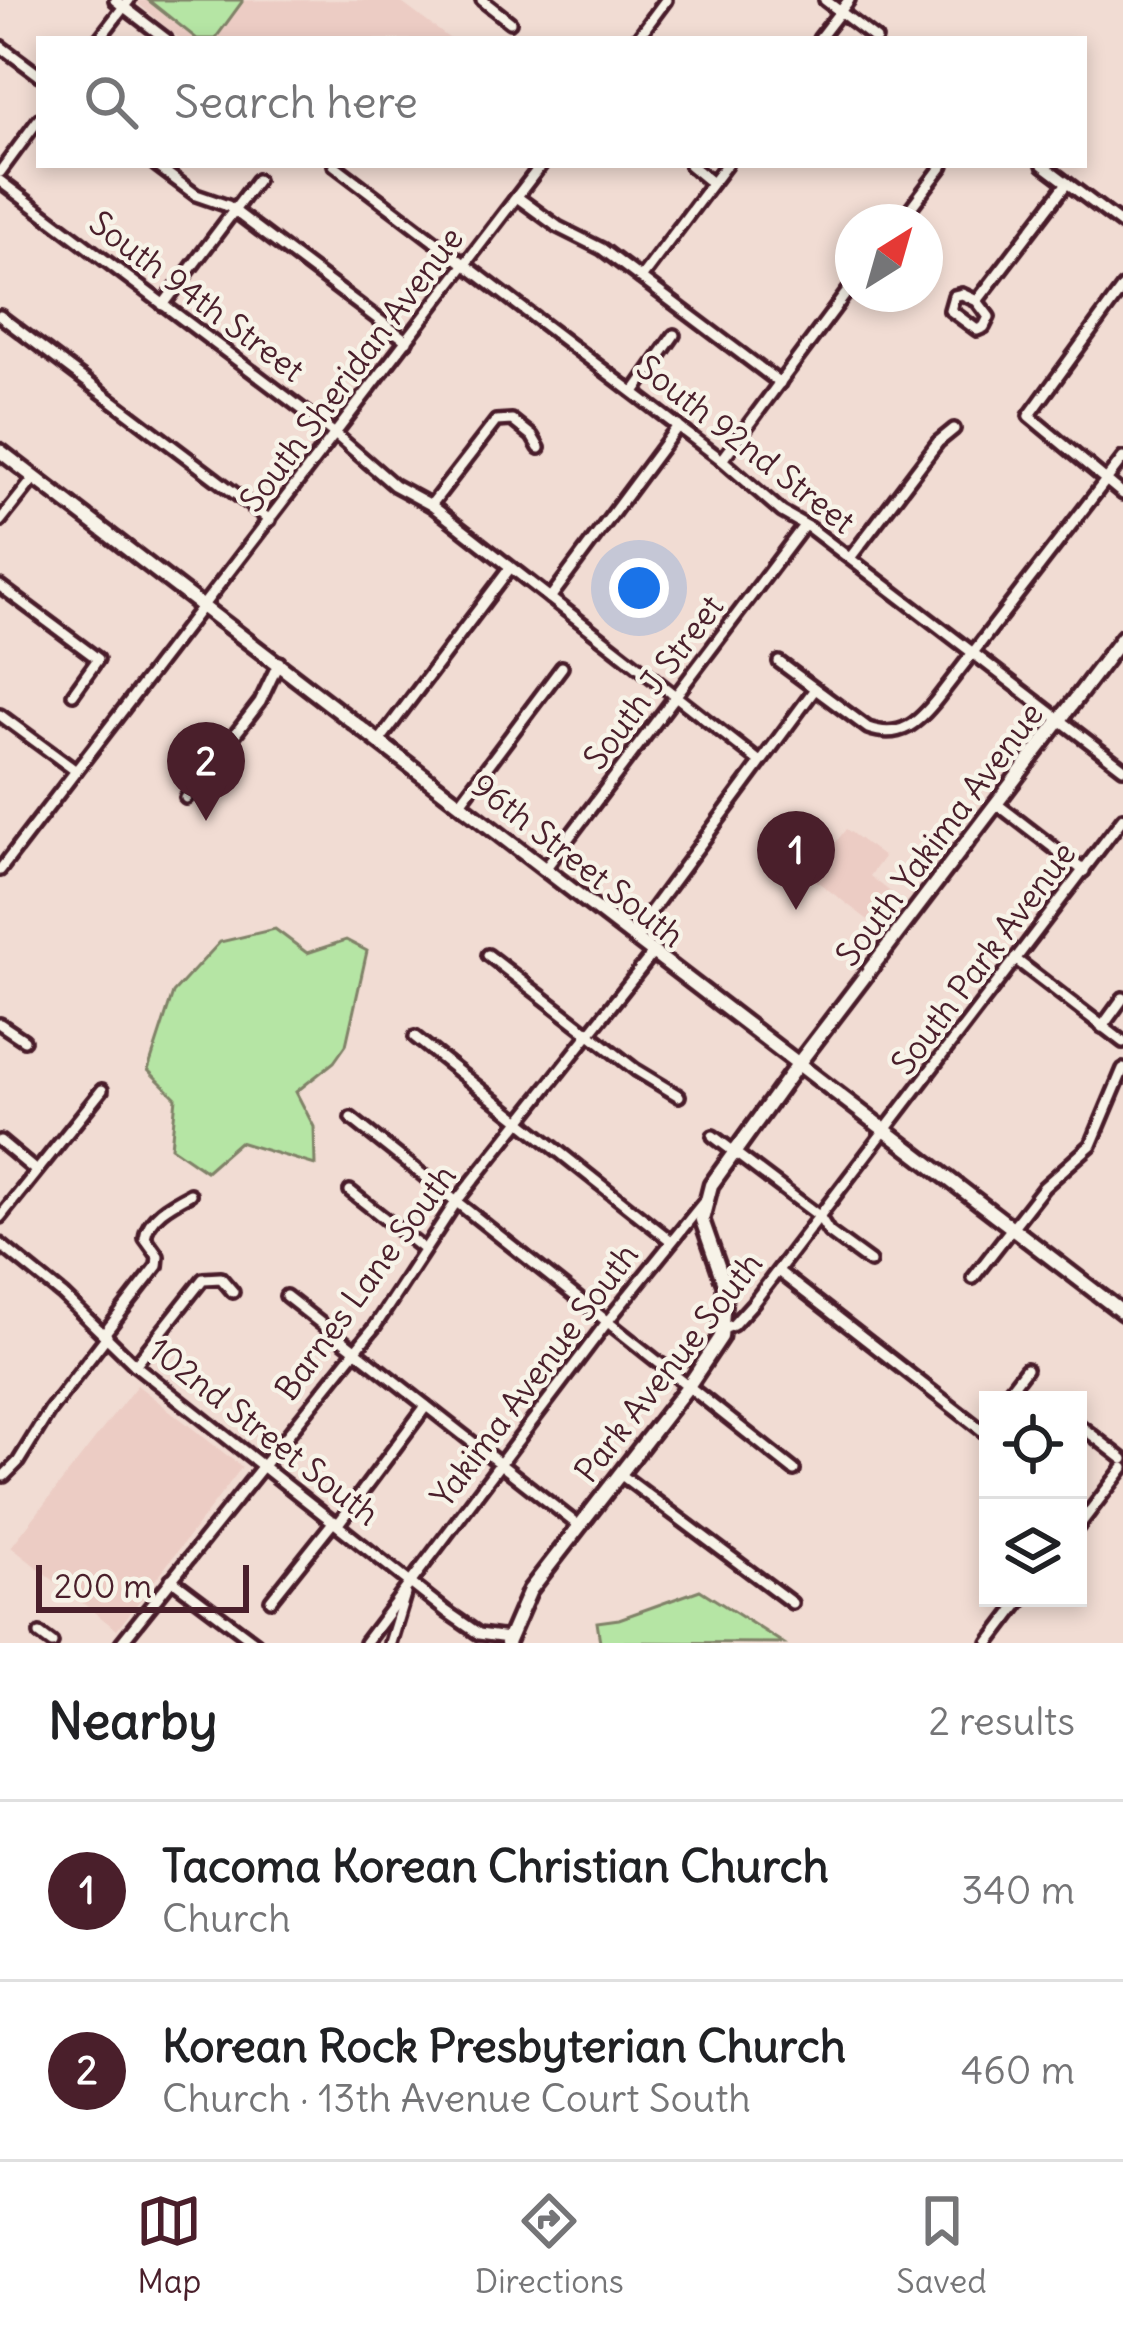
<!DOCTYPE html>
<html lang="en">
<head>
<meta charset="utf-8">
<style>
  body { margin:0; font-family:Delius,sans-serif; background:#f2f2f2; color:#202124 }
  .controls { position:absolute; right:36px; bottom:36px; display:grid; overflow:hidden; border-radius:0px; box-shadow:0 6px 18px #0003 }
  .controls button { width:108px; height:108px; display:grid; place-items:center; padding:0; border:0; border-bottom:3px solid #e0e0e0; background:#fff; color:#202124; font:60px sans-serif }
  .compass { position:absolute; left:835px; top:204px; width:108px; height:108px; border-radius:50%; background:#fff; box-shadow:0 6px 18px #0003; rotate:37deg }
  .scale { position:absolute; left:36px; bottom:30px; width:213px; box-sizing:border-box; padding-left:12px; border:6px solid #4a1f2b; border-top:0; font-size:33px; line-height:42px; white-space:nowrap; color:#4a1f2b; -webkit-text-stroke:9px #f7f3e8; paint-order:stroke }
  .you { position:absolute; left:639px; top:588px; width:42px; height:42px; margin:-30px; border:9px solid #fff; border-radius:50%; background:#1a73e8; box-shadow:0 0 0 18px #1a73e833 }
  .badge { display:grid; place-items:center; width:78px; height:78px; border-radius:50%; background:#4a1f2b; color:#fff; font-size:39px; font-weight:700 }
  .pin { position:absolute; translate:-50% -99px; filter:drop-shadow(0 3px 6px #0008) }
  .pin::after { content:''; position:absolute; top:63px; width:42px; height:36px; background:inherit; clip-path:polygon(0 0,100% 0,50% 100%) }
  .list { margin:0; padding:0; list-style:none }
  h2 { display:flex; justify-content:space-between; align-items:center; height:156px; margin:0; padding:0 48px; font-size:51px }
  h2 small { font-size:39px; font-weight:400; color:#757577 }
  .list li { display:grid; grid-template-columns:78px 1fr auto; gap:36px; align-items:center; box-sizing:border-box; height:180px; padding:0 48px; border-top:3px solid #e0e0e0 }
  .list b { display:block; font-size:45px; white-space:nowrap }
  .list p { margin:0; font-size:39px; white-space:nowrap; color:#757577 }
  .list em { font-size:39px; font-style:normal; color:#757577 }
  .icon { flex:none; width:66px; height:66px; fill:none; stroke:currentColor; stroke-width:2; stroke-linecap:round; stroke-linejoin:round }
  .map { position:relative; flex:none; width:1123px; height:1643px; overflow:hidden }
  .search { position:absolute; background:#fff; box-shadow:0 6px 18px #0003; left:36px; right:36px; top:36px; height:132px; display:flex; align-items:center; gap:30px; box-sizing:border-box; padding:0 42px; border-radius:0px; color:#757577; font-size:45px }
  .sheet { height:516px; background:#fff }
  nav { display:flex; justify-content:space-around; align-items:center; box-sizing:border-box; height:168px; border-top:3px solid #e0e0e0; background:#fff; font-size:33px; color:#757577 }
  nav a { display:grid; justify-items:center; gap:6px }
  nav .on { color:#4a1f2b }
  .map>svg:first-child { display:block }
  .built { fill:#ecccc4 }
  .green { fill:#b5e5a4; stroke:#808268; stroke-width:3 }
  .lines { fill:none; stroke-linecap:round; stroke-linejoin:round }
  .minor-casing { stroke:#4a1f2b; stroke-width:18 }
  .major-casing { stroke:#4a1f2b; stroke-width:21 }
  .minor { stroke:#f7f3e8; stroke-width:9 }
  .major { stroke:#f7f3e8; stroke-width:12 }
  .labels { text-anchor:middle; stroke-width:9; stroke-linejoin:round; paint-order:stroke }
  .street-label { font-size:33px; fill:#4a1f2b; stroke:#f7f3e8 }
</style>
</head>
<body>
<div class="map">
<svg width="1123" height="1643" viewBox="0 0 1123 1643">
  <rect width="100%" height="100%" fill="#f1dcd3"/>
  <filter id="ink" filterUnits="userSpaceOnUse"><feTurbulence type="fractalNoise" baseFrequency=".00833" numOctaves="2"/><feDisplacementMap in="SourceGraphic" scale="24" xChannelSelector="R" yChannelSelector="G"/><feConvolveMatrix kernelMatrix="1 2 1 2 8 2 1 2 1" color-interpolation-filters="sRGB"/></filter>
  <g filter="url(#ink)">
    <g class="built">
      <path d="M398,0L450,39H180L135,1Z"/>
      <path d="M846,829L884,857L870,876L906,904L884,932L810,876Z"/>
      <path d="M137,1385L242,1467L117,1630L11,1547Z"/>
    </g>
    <g class="green">
      <path d="M148,0H242V2L215,39H197Z"/>
      <path d="M275,929L307,953L346,940L367,951L346,1045L334,1062L296,1092L314,1127L315,1165L239,1142L206,1171L171,1147L176,1098L148,1070L173,993L220,942Z"/>
      <path d="M700,1590L783,1643L600,1642L597,1622L619,1619Z"/>
    </g>
    <g class="lines">
      <g class="minor-casing">
        <g id="minor">
          <path d="M115,0L166,39"/>
          <path d="M482,0L510,22"/>
          <path d="M825,0L876,39"/>
          <path d="M99,39L129,0"/>
          <path d="M637,39L666,0"/>
          <path d="M819,39L849,0"/>
          <path d="M0,46L39,75"/>
          <path d="M156,165L196,195L228,206L407,341"/>
          <path d="M334,165L722,460L782,512L810,528L1123,768"/>
          <path d="M690,165L712,183"/>
          <path d="M1043,165L1123,225"/>
          <path d="M0,172L39,119"/>
          <path d="M0,181L335,434L394,485L431,505L760,762"/>
          <path d="M517,197L558,227L602,249L780,383"/>
          <path d="M900,222L943,165"/>
          <path d="M641,278L726,165"/>
          <path d="M1123,287L1029,416L1123,494"/>
          <path d="M977,301L989,317L984,327L977,330L950,310L954,296L962,294L977,301L1067,183"/>
          <path d="M163,305L257,180"/>
          <path d="M0,316L270,520"/>
          <path d="M634,392L674,335"/>
          <path d="M722,460L853,284"/>
          <path d="M431,505L496,421L512,420L532,436L539,448"/>
          <path d="M0,521L35,477"/>
          <path d="M850,558L938,442L954,429"/>
          <path d="M0,586L98,659L73,694"/>
          <path d="M550,598L678,426"/>
          <path d="M779,662L868,728C901,740 919,722 938,698L1123,458"/>
          <path d="M0,715L76,771"/>
          <path d="M380,740L510,568"/>
          <path d="M186,798L260,702L279,662"/>
          <path d="M460,803L562,667"/>
          <path d="M997,804L1084,871"/>
          <path d="M545,869L803,527"/>
          <path d="M0,870L541,165"/>
          <path d="M632,937L815,689"/>
          <path d="M488,955L636,1070L679,1096"/>
          <path d="M1015,959L1123,1042"/>
          <path d="M0,1024L24,1040"/>
          <path d="M1102,1027L1123,998"/>
          <path d="M415,1037L670,1240"/>
          <path d="M351,1118L794,1470"/>
          <path d="M713,1136L819,1216L829,1232L870,1262"/>
          <path d="M0,1141L36,1171"/>
          <path d="M350,1191L422,1248"/>
          <path d="M0,1217L102,1090"/>
          <path d="M0,1244L63,1295L135,1365L447,1612L479,1634L508,1638"/>
          <path d="M778,1271L988,1435"/>
          <path d="M973,1278L1044,1187L1091,1145L1123,1069"/>
          <path d="M286,1296L578,1525"/>
          <path d="M723,1329L733,1325L753,1303L1123,818"/>
          <path d="M104,1334L157,1266L158,1256L145,1238C148,1216 171,1204 190,1194"/>
          <path d="M135,1365L203,1279L221,1278L233,1292"/>
          <path d="M1002,1400L1026,1369"/>
          <path d="M1078,1424L1123,1459"/>
          <path d="M620,1474L792,1603"/>
          <path d="M4,1476L18,1462L50,1410L107,1336"/>
          <path d="M338,1524L426,1406"/>
          <path d="M1078,1527L1123,1468"/>
          <path d="M171,1579L256,1643"/>
          <path d="M271,1600L334,1521"/>
          <path d="M40,1634L52,1643"/>
          <path d="M121,1643L375,1326L456,1202L653,953"/>
          <path d="M365,1643L607,1322L703,1203"/>
          <path d="M390,1643L405,1594"/>
          <path d="M989,1643L1023,1598"/>
        </g>
      </g>
      <g class="major-casing">
        <g id="major">
          <path d="M0,451L1123,1313"/>
          <path d="M507,1643L530,1590L689,1385L721,1337L725,1286L702,1220L711,1185L798,1064L1123,637"/>
        </g>
      </g>
      <use href="#minor" class="minor"/>
      <use href="#major" class="major"/>
    </g>
  </g>
  <g class="labels">
    <g class="street-label">
      <text transform="translate(197 296) rotate(37)" y="12">South 94th Street</text>
      <text transform="translate(351 369) rotate(-53)" y="12">South Sheridan Avenue</text>
      <text transform="translate(746 444) rotate(38)" y="12">South 92nd Street</text>
      <text transform="translate(653 682) rotate(-53)" y="12">South J Street</text>
      <text transform="translate(939 834) rotate(-53)" y="12">South Yakima Avenue</text>
      <text transform="translate(578 860) rotate(38)" y="12">96th Street South</text>
      <text transform="translate(983 958) rotate(-53)" y="12">South Park Avenue</text>
      <text transform="translate(365 1282) rotate(-54)" y="12">Barnes Lane South</text>
      <text transform="translate(668 1367) rotate(-52)" y="12">Park Avenue South</text>
      <text transform="translate(534 1375) rotate(-53)" y="12">Yakima Avenue South</text>
      <text transform="translate(264 1431) rotate(38)" y="12">102nd Street South</text>
    </g>
  </g>
</svg>
<div class="controls">
<button><svg class="icon" aria-label="locate" viewBox="0 0 24 24"><circle cx="12" cy="12" r="6"/><path d="M12 2v4M12 18v4M2 12h4M18 12h4"/></svg></button>
<button><svg class="icon" aria-label="layers" viewBox="0 0 24 24"><path d="M12 4l9 5-9 5-9-5zM3 14l9 5 9-5"/></svg></button>
</div>
<svg class="compass" viewBox="-18 -18 36 36"><path d="M0-13l5 13h-10z" fill="#e53935"/><path d="M0 13l5-13h-10z" fill="#757577"/></svg>
<div class="scale">200 m</div>
<div class="you"></div>
<div class="pin badge" style="left:796px;top:910px">1</div>
<div class="pin badge" style="left:206px;top:821px">2</div>
<div class="search"><svg class="icon" aria-label="search" viewBox="0 0 24 24"><circle cx="10" cy="10" r="6"/><path d="M15 15l6 6"/></svg>Search here</div>
</div>
<section class="sheet">
<h2>Nearby<small>2 results</small></h2>
<ul class="list">
<li><span class="badge">1</span><div><b>Tacoma Korean Christian Church</b><p>Church</p></div><em>340 m</em></li>
<li><span class="badge">2</span><div><b>Korean Rock Presbyterian Church</b><p>Church · 13th Avenue Court South</p></div><em>460 m</em></li>
</ul>
</section>
<nav>
<a class="on"><svg class="icon" aria-label="map" viewBox="0 0 24 24"><path d="M3 6l6-2 6 2 6-2v14l-6 2-6-2-6 2zM9 4v14M15 6v14"/></svg>Map</a>
<a><svg class="icon" aria-label="directions" viewBox="0 0 24 24"><path d="M12 3l9 9-9 9-9-9zM9 14v-3h6M13 9l2 2-2 2"/></svg>Directions</a>
<a><svg class="icon" aria-label="saved" viewBox="0 0 24 24"><path d="M7 4h10v16l-5-4-5 4z"/></svg>Saved</a>
</nav>
</body>
</html>
